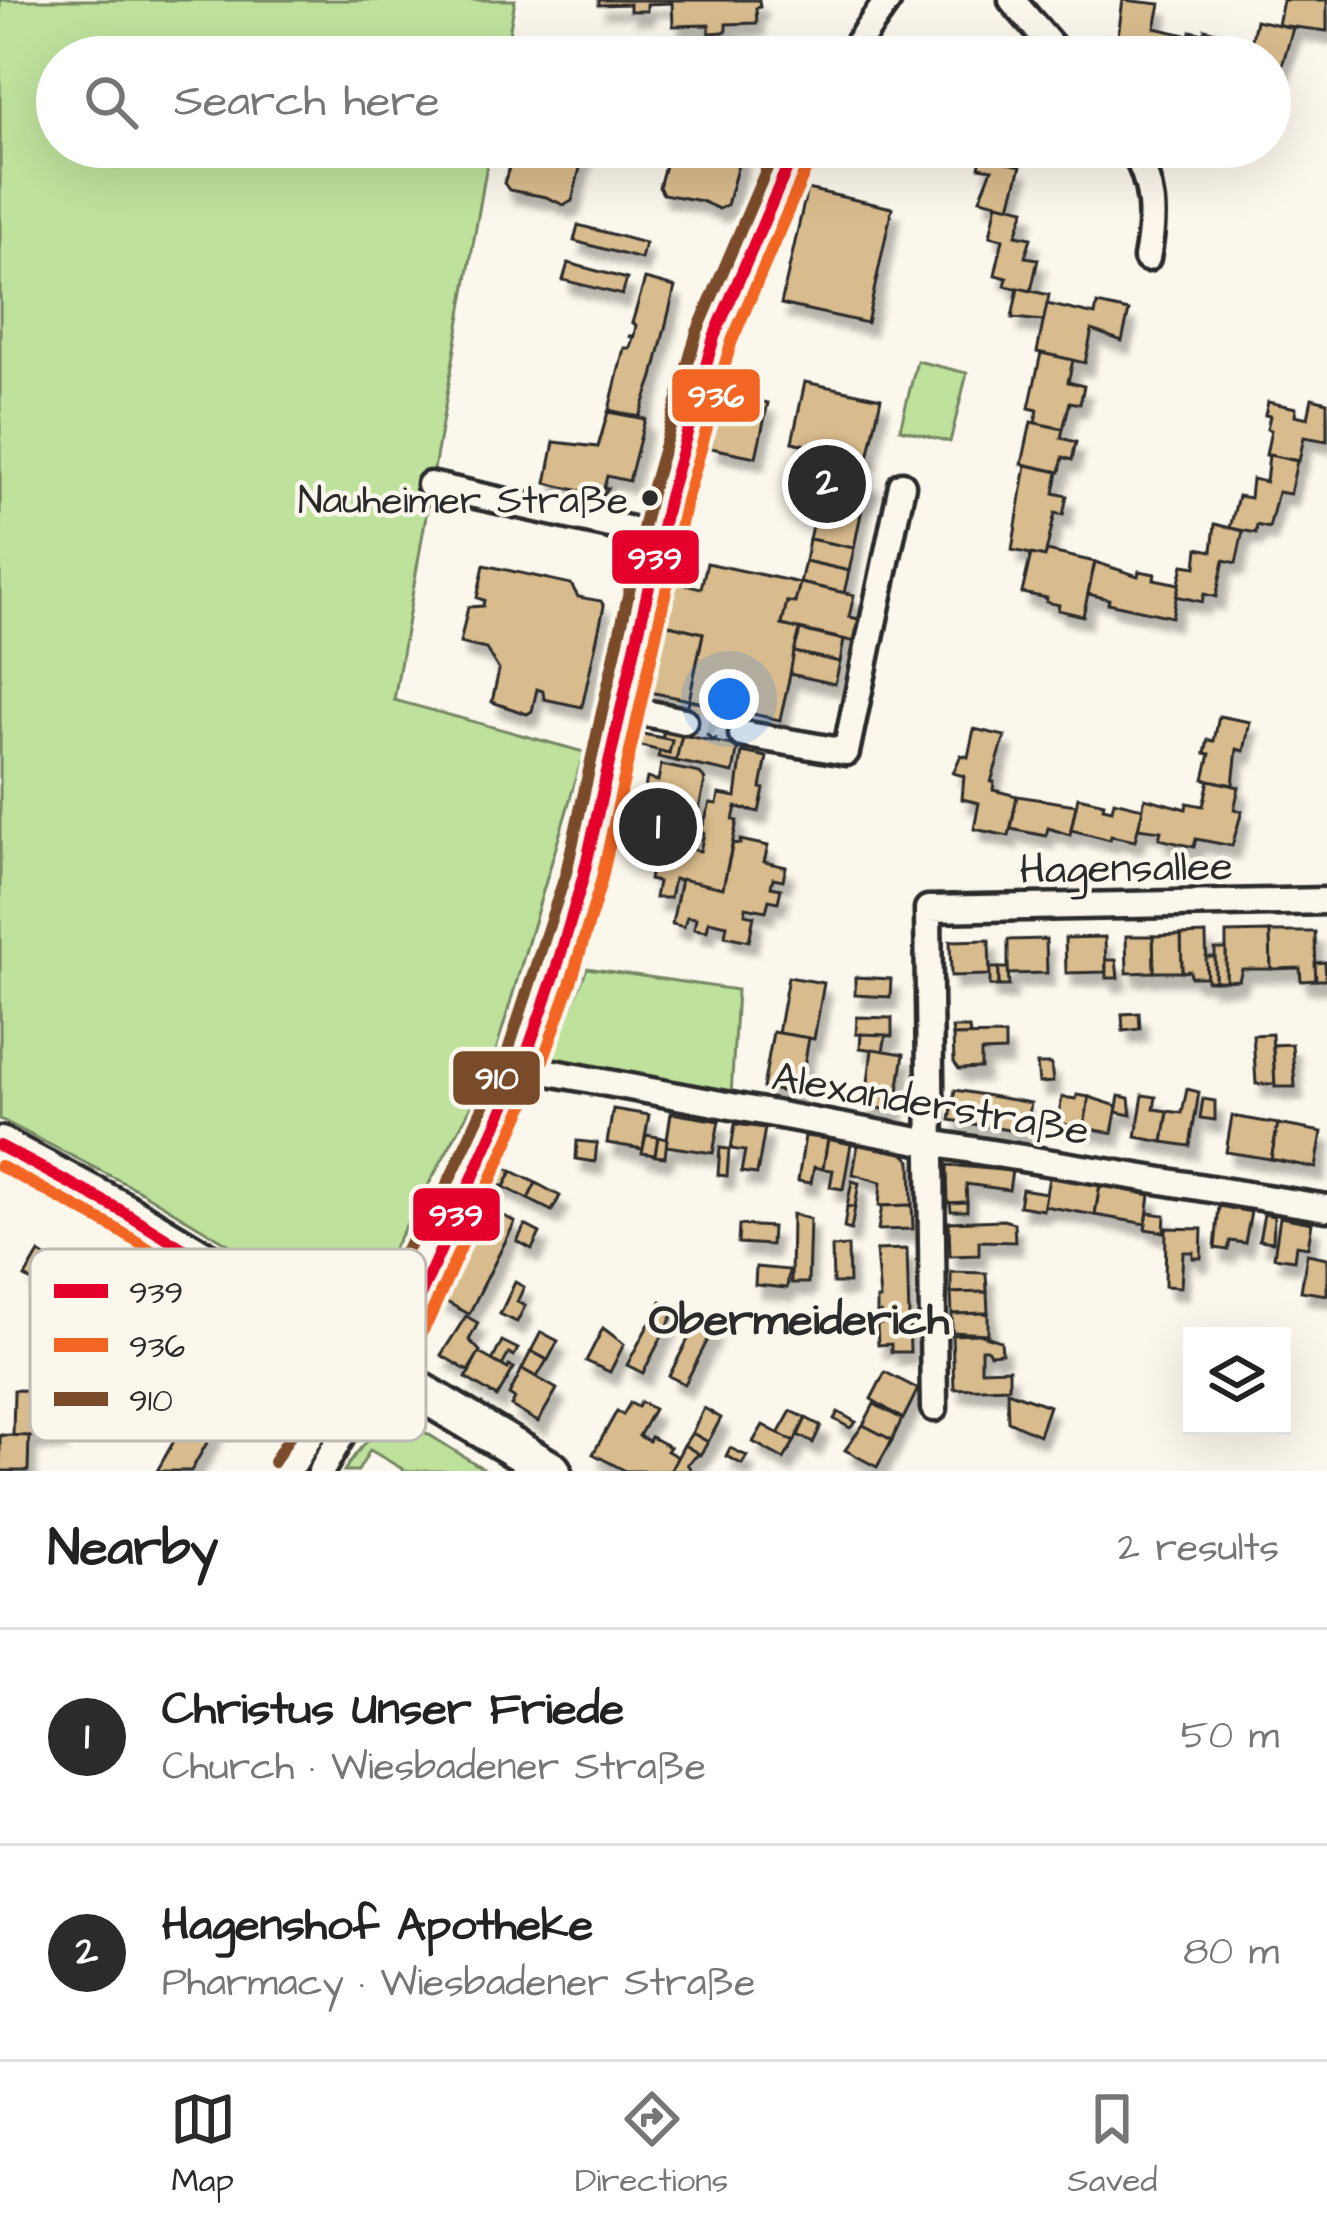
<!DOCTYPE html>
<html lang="en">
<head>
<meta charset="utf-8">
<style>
  body { margin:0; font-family:"Architects Daughter",sans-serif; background:#f2f2f2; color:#222 }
  .controls { position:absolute; right:36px; bottom:36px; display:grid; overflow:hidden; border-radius:0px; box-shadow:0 12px 48px #0002 }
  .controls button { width:108px; height:108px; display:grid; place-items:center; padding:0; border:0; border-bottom:3px solid #e0e0e0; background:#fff; color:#222; font:60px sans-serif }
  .you { position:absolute; left:729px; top:699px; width:42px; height:42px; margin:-30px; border:9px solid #fff; border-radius:50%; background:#1a73e8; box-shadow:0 0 0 18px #1a73e833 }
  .badge { display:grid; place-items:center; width:78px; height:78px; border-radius:50%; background:#2b2b2b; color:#fff; font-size:39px; font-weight:700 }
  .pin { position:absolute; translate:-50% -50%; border:6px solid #fff; box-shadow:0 3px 12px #0006 }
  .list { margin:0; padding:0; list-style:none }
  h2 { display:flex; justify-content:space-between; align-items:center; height:156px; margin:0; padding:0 48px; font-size:51px }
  h2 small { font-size:39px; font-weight:400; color:#767676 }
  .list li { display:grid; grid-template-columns:78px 1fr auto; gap:36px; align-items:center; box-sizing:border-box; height:216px; padding:0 48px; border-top:3px solid #e0e0e0 }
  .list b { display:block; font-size:45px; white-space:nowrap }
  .list p { margin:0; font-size:39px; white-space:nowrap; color:#767676 }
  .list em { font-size:39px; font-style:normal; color:#767676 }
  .icon { flex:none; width:66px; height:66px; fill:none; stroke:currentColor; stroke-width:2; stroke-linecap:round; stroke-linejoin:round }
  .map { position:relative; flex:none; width:1327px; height:1471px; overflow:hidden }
  .search { position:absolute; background:#fff; box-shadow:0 12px 48px #0002; left:36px; right:36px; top:36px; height:132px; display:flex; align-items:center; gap:30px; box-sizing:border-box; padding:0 42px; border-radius:66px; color:#767676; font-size:45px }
  .sheet { height:588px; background:#fff }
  nav { display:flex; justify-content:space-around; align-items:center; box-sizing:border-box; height:168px; border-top:3px solid #e0e0e0; background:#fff; font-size:33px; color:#767676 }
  nav a { display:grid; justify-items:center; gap:6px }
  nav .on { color:#2b2b2b }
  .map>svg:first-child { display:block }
  .green { fill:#bee29c; stroke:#748664; stroke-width:3 }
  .building { fill:#d9bc8d; stroke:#2b2b2b; stroke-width:3; fill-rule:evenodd; filter:url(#shadow) }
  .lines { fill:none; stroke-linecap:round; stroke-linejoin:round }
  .minor-tunnel { stroke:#d1cec5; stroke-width:24; stroke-dasharray:24 12; stroke-linecap:butt }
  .minor-casing { stroke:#2b2b2b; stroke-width:33 }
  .secondary-casing { stroke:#2b2b2b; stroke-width:45 }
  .minor { stroke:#fbf7ec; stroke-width:24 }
  .secondary { stroke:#fbf7ec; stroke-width:36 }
  .bus-1-casing { stroke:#fbf7ec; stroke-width:21 }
  .bus-2-casing { stroke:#fbf7ec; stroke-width:21 }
  .bus-3-casing { stroke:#fbf7ec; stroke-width:21 }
  .bus-1 { stroke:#e4002b; stroke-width:12 }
  .bus-2 { stroke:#f26522; stroke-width:12 }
  .bus-3 { stroke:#7a4b2a; stroke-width:12 }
  .bus-dot { fill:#2b2b2b; stroke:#fbf7ec; stroke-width:4.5 }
  .labels { text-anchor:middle; stroke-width:9; stroke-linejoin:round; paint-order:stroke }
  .bus-label { font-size:39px; fill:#2b2b2b; stroke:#fbf7ec; text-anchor:end }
  .street-label { font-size:42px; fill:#2b2b2b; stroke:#fbf7ec }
  .neighbourhood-label { font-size:45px; font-weight:bold; fill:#2b2b2b; stroke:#fbf7ec }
  .key { fill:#fbf7ec; stroke:#bdbab2; stroke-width:3 }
  .key-label { font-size:33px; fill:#2b2b2b }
  .line-badge { stroke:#fbf7ec; stroke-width:4.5 }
  .badge-label { font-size:33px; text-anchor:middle; font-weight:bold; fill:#fff }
</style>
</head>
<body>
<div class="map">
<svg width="1327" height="1471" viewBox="0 0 1327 1471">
  <defs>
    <filter id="shadow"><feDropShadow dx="7" dy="12" stdDeviation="3" flood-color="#0004"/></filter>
  </defs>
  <rect width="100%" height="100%" fill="#fbf7ec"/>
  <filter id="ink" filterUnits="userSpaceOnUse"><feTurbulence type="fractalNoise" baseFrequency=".00833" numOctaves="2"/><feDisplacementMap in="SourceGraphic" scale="24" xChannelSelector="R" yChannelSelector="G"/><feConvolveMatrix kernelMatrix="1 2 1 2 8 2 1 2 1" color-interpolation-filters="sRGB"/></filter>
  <g filter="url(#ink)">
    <g class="green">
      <path d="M0,0H515L505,57H57V147H490L394,700L584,752L489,1075L367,1296L358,1311H340L138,1190L0,1119Z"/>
      <path d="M917,361L967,373L950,442L900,429Z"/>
      <path d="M587,968L737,990L731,1097L550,1062Z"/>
      <path d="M402,1423L415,1426L487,1471H406L370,1450L358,1471H344C358,1449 375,1427 402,1423Z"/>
    </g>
    <g class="building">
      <path d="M599,0H759L760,7L756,8L757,23L726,24V32L709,33V25L673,26L672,3L647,4V11H630V4L599,5Z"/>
      <path d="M1123,0L1160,4L1155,28L1190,36L1191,31L1204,34L1199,57H1115Z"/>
      <path d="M1283,0H1327V31L1278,25Z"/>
      <path d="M1256,20L1293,28L1275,90L1270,89V57H1199L1205,29L1217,32L1216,37L1251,44Z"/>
      <path d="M917,47L942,52L941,57H915Z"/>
      <path d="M516,147H585L572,201L564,205L546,197L509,190L504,183Z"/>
      <path d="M670,147H737L741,154L727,205L719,209L701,201L663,194L659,187Z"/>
      <path d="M984,147H1013L1007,163L1021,166L1010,206L980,199L992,169L979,167Z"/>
      <path d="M807,189L892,208L867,323L781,304Z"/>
      <path d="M997,203L1025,209L1016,235L1031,238L1025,257L1038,259L1031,291L1005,286L1007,278L995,275L1003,239L990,236Z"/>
      <path d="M578,225L645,243L641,259L574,241Z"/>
      <path d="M568,263L627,279L622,295L563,280Z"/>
      <path d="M645,279L675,287L653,377L639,417L609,410L624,348H630L633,337L628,336H634L636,325L632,323Z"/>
      <path d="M1018,288L1049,295L1044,321L1012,318Z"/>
      <path d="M1047,304L1095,315L1097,304L1129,311L1122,341L1092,330L1085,363L1037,352Z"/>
      <path d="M1041,353L1073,360L1068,382L1084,386L1080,404L1070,402L1063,429L1035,423L1038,410L1029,408Z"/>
      <path d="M805,382L881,398L868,458L792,442Z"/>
      <path d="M723,394L768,403L756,457L711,448Z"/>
      <path d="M1312,398L1327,402V441L1304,437L1299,461L1266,455L1271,430L1267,429L1270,416L1265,415L1268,402L1296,408L1295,415L1308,418Z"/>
      <path d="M608,412L645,419L629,481L607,476L604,488H608L602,496L546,483L554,442L598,447Z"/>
      <path d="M1031,422L1063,429L1061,438L1076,442L1072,460L1063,457L1060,472L1022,464Z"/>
      <path d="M1269,455L1297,461L1290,494L1278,492L1269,528L1257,525L1256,533L1230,528L1238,496L1250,498L1252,479L1266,482Z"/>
      <path d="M1026,465L1058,472L1054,493L1067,496L1063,515L1055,513L1045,557L1012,550Z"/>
      <path d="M824,471L872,481L863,504L819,494Z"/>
      <path d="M819,494L863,504L854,548L809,539Z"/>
      <path d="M1215,524L1243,531L1236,563L1224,560L1216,597L1204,594L1202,602L1176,596L1183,565L1196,567L1198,548L1212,551Z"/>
      <path d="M809,539L854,548L849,571L805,561Z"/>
      <path d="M1047,551L1095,562L1083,616L1058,610L1059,605L1046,602L1047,598L1022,593L1031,554L1045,557Z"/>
      <path d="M805,561L849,571L844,593L800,583Z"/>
      <path d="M1095,562L1138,576L1139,571L1155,574L1154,579L1179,584L1172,617L1108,603L1109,599L1088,594Z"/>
      <path d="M707,563L800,583L795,603L787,602L782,625L799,629L800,630L780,720L689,700L703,633L665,624L674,582L701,588Z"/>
      <path d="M484,565L571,584L578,597L601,601L604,606L582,707L544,699L543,691L537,689L532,711L527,714L492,702L499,670L486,649L460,643L468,607L483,606L484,600L477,598Z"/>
      <path d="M800,583L854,595L849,617L865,620L860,643L782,625L787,602L795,603Z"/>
      <path d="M660,623L703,633L689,700L645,691Z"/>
      <path d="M800,630L844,640L840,662L794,652Z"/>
      <path d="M794,652L840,662L835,684L790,674Z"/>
      <path d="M689,700L745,713L738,746L682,735ZM710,717L718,718L724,728L721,736L713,740L701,730Z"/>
      <path d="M1219,716L1250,722L1244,751L1237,749L1233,785L1204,779L1210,754L1205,753L1208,740L1214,741Z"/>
      <path d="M974,729L1005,736L991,782H994L993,790L1017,796L1009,836L974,829L979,803L962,799L964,776L953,773L961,755L968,757Z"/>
      <path d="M664,731L682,735L676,761L658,757L660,751L669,753L672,740L662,738Z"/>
      <path d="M643,734L672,740L669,753L640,746Z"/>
      <path d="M682,735L738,746L733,773L676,761Z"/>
      <path d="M742,752L767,757L761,788L764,789L759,812L736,807L733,820L737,821L723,888L674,879L670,898H655L658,882L649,880L651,868L647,867L656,844L619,836L623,819L638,822L647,778L658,781L661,765L700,773L705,780L693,838L688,837L686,848L700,851L704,833L701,832L710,803L717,804L719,794L736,797Z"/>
      <path d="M1209,780L1239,787L1234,810L1242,811L1232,846L1196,839L1194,847L1159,839L1161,831L1138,828L1145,798L1186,809L1187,803L1203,806Z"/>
      <path d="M1017,796L1076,805L1070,835L1048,828L1046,836L1011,829Z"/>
      <path d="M1078,797L1104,803L1103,808L1112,810L1114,801L1143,808L1135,841L1111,836L1110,840L1071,830Z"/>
      <path d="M740,840L768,846L764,862L786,867L783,880L773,878L771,887L781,889L778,902L769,900L766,911L746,907L745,914L754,916L749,941L725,936L727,925L709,921L707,931L694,929L696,918L687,917L684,927L672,924L681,879L723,888L733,843L740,844Z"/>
      <path d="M1270,932L1271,969H1242L1239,980L1226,981V933Z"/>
      <path d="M1270,932H1315L1316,980L1301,981L1300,968L1271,969Z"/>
      <path d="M1206,934L1207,977H1191L1190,971L1182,972L1181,935Z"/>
      <path d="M1181,935L1182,972H1154L1153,936Z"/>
      <path d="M1126,936H1153L1154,972L1127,973Z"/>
      <path d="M1105,937L1106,972L1066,973L1065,938Z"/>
      <path d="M1046,939L1047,973L1008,974V940Z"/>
      <path d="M989,940L990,975L951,976L950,941Z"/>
      <rect x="1215" y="949" width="11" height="32"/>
      <path d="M1206,957H1215V981H1207Z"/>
      <path d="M1106,960H1116L1118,978H1106Z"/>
      <path d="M1325,962L1326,980H1316L1315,963Z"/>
      <rect x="990" y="968" width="9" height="18"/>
      <path d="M999,968H1008L1009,986H999Z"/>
      <path d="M788,977L824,983L814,1039L778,1033Z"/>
      <path d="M855,977L891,979L890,997L855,995Z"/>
      <path d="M1139,1013L1140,1029L1123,1031L1122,1014Z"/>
      <path d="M857,1017L892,1018V1036L856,1034Z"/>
      <path d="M952,1028H969L970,1036H953Z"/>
      <path d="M773,1032L809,1038L799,1094L763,1088Z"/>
      <path d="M861,1034L886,1035L883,1051L860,1048Z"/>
      <path d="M1272,1034L1275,1084H1256L1253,1035Z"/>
      <path d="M1005,1035V1051L981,1052V1068L959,1069L954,1062L953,1036Z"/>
      <path d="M1292,1044L1295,1087H1275L1273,1045Z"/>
      <path d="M872,1050L873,1049L904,1054L895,1111L865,1106Z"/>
      <path d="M1037,1064H1051L1053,1082L1039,1083Z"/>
      <path d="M1187,1089L1199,1092L1190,1146L1163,1142L1168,1111L1182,1113Z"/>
      <path d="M955,1090L1031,1103L1026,1133L950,1120Z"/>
      <path d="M1077,1095L1089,1097L1084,1128L1057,1123L1062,1097L1076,1099Z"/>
      <path d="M1143,1095L1156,1097L1154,1109L1168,1111L1163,1142L1136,1137Z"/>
      <path d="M1119,1096L1129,1098L1131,1115L1116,1112Z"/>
      <path d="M1089,1097L1117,1106L1112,1133L1084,1128Z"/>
      <path d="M1203,1099L1215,1101V1120L1200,1118Z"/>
      <path d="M613,1109L649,1115L643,1149L607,1143Z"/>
      <path d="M671,1113L719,1121L713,1153L666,1146Z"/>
      <path d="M1232,1116L1278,1124L1271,1159L1226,1152Z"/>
      <path d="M735,1124L765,1128L757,1174L741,1172L745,1151L731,1149Z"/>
      <path d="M1278,1124L1322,1132L1316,1168L1271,1159Z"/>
      <path d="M646,1135L658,1137L655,1155L642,1153Z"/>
      <path d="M805,1136L828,1139L823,1169L814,1167L811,1183L798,1181Z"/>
      <path d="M658,1137L667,1139L665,1157L655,1156Z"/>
      <path d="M828,1139L851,1144L843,1189L830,1187L833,1170L823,1169Z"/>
      <path d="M577,1141L597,1143L595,1162L576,1159Z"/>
      <path d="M858,1144L903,1153L911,1161L912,1205L879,1206L881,1182L853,1174Z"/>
      <path d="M720,1148L729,1149L727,1176L718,1175Z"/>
      <path d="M947,1165L1012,1171L1009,1190L966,1184L967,1202L948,1203Z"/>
      <path d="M504,1167L512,1171L504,1187L496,1183Z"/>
      <path d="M512,1171L536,1183L528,1199L504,1187Z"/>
      <path d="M1049,1177L1100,1185L1095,1215L1044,1206Z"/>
      <path d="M852,1181L859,1183L855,1207H847Z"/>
      <path d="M536,1183L560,1196L552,1211L528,1199Z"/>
      <path d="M1100,1185L1150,1195L1146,1224L1095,1215Z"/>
      <path d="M1022,1189L1046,1193L1043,1210L1019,1206Z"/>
      <path d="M967,1202V1211H951L950,1203Z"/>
      <path d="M485,1205L515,1222L469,1314L439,1298Z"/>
      <path d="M912,1205L913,1229L878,1230L882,1206Z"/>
      <path d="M1219,1206L1251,1212L1245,1243L1230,1241L1228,1250L1215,1248Z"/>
      <path d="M847,1207H855L851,1230L844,1228Z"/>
      <path d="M1148,1213L1165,1215L1164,1232L1145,1229Z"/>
      <path d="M792,1214L810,1219L808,1283H791Z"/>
      <path d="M1264,1214L1274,1216L1273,1242L1259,1240Z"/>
      <path d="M1280,1217L1312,1223L1308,1247L1296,1245L1294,1260L1274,1257Z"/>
      <path d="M1003,1220L1014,1223L1015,1242L979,1241V1255L950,1256L949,1222Z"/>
      <path d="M525,1225L540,1233L532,1249L517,1241Z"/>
      <path d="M739,1225L772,1227L771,1245L738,1243Z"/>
      <path d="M1166,1228L1202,1229L1201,1258H1193V1252H1183L1181,1287L1165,1286Z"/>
      <path d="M848,1246L849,1283H833L832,1247Z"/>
      <path d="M907,1249L910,1352H891V1344L878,1345L877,1324H881V1313H877V1299H880L876,1250Z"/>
      <path d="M39,1253L87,1282L73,1306L25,1277Z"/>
      <path d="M1307,1254L1327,1258V1295L1301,1291Z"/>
      <path d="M756,1267L789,1270L787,1288L755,1285Z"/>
      <path d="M951,1272L986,1273L987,1292L951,1293Z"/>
      <path d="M515,1282L524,1287L517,1302L525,1306L517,1322L500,1314Z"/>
      <path d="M987,1292L988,1313L952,1314L951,1293Z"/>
      <path d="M661,1301L676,1309L643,1373L627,1365Z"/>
      <path d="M988,1313V1334L952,1332V1314Z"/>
      <path d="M466,1316L478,1323L469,1340L480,1351L468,1371L441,1355Z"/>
      <path d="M698,1320L714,1328L685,1384L669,1376Z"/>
      <path d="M603,1328L624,1344L610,1372L586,1361Z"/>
      <path d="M541,1332L558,1341L548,1360L531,1351Z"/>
      <path d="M979,1334L1001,1341L1002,1353L990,1354L987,1349H981V1370L1009,1369V1387L954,1389L952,1335Z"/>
      <path d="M502,1341L518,1349L514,1356L509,1353L502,1366L492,1361Z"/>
      <path d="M531,1351L547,1360L537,1377L522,1369Z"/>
      <path d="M479,1353L508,1369L509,1366L514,1368L497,1397L466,1378Z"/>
      <path d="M522,1369L557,1389L538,1422L511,1406L515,1399L509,1395Z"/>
      <path d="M885,1372L918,1389L903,1419L871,1399Z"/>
      <path d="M14,1390L61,1391L59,1437L13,1436Z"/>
      <path d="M1007,1391L1049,1406L1039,1435L1008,1421Z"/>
      <path d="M201,1393L227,1407L191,1471H157Z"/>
      <path d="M641,1402L654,1409L639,1436L649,1441L651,1437L670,1447L667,1451L678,1457L670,1471H626L593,1454L617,1411L623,1415L630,1403L638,1407Z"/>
      <path d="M874,1404L902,1419L892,1440L863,1425Z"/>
      <path d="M704,1408L721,1418L708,1442L692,1433Z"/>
      <path d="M791,1411L806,1418L794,1442L778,1434Z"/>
      <path d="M838,1412L856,1422L850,1428L834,1419Z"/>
      <path d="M806,1418L821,1426L813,1443L798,1435Z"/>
      <path d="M763,1425L794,1442L784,1459L753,1442Z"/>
      <path d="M863,1425L892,1440L877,1467L845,1450Z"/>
      <path d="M692,1433L708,1442L700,1455L684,1445Z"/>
      <path d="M0,1435L29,1436L28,1471H0Z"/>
      <path d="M684,1445L699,1454L687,1464L692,1471H670Z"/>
      <path d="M730,1448L747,1456L742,1464L726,1456Z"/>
    </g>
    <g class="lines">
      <path class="minor-tunnel" d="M684,721L742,734"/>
      <g class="minor-casing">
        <g id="minor">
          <path d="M1012,0L1061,57"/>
          <path d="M848,57L888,0"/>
          <path d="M1132,147C1154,185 1155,216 1147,258"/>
          <path d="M430,485L659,536"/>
          <path d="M621,708L684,721"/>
          <path d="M742,734L846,752L902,485"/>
          <path d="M522,1067L930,1143L1327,1208"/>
          <path d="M934,1408L928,909L1327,901"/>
          <path d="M289,1471L383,1315L428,1250"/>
          <path d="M321,1471L412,1314L522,1067L583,878L669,497L714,337L745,258L796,147"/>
        </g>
      </g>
      <g class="secondary-casing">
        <path id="secondary" d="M0,1146L122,1211L552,1471"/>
      </g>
      <use href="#minor" class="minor"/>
      <use href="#secondary" class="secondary"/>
      <g class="bus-1-casing">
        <path id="bus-1" d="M0,1146L122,1211L380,1370L412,1314L522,1067L555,973L583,878L669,497L714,337L796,147"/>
      </g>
      <g class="bus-2-casing">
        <path id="bus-2" d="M0,1166L113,1227L372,1386L384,1387L394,1382L428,1321L538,1074L572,979L601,882L686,501L731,343L812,155"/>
      </g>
      <g class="bus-3-casing">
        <path id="bus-3" d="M274,1462L368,1306L442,1196L505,1060L566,873L651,493L697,332L776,147"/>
      </g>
      <use href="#bus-1" class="bus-1"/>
      <use href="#bus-2" class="bus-2"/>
      <use href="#bus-3" class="bus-3"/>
    </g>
  </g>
  <circle class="bus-dot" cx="650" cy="498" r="10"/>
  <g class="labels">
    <g class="bus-label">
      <text x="628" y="513">Nauheimer Straße</text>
    </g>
    <g class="street-label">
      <text transform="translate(1126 866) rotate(-1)" y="15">Hagensallee</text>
      <text transform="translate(931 1102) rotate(10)" y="15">Alexanderstraße</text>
    </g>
    <g class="neighbourhood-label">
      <text x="799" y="1334">Obermeiderich</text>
    </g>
  </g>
  <rect x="30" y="1249" width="396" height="192" rx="18" class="key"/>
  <rect x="54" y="1284" width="54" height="14" fill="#e4002b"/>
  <rect x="54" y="1338" width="54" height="14" fill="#f26522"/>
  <rect x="54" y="1392" width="54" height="14" fill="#7a4b2a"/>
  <g class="key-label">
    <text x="129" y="1303">939</text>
    <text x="129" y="1357">936</text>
    <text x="129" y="1411">910</text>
  </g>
  <g class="line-badge">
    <rect x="670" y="367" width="92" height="57" rx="12" fill="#f26522"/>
    <rect x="610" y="528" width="91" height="58" rx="12" fill="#e4002b"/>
    <rect x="451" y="1049" width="91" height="58" rx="12" fill="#7a4b2a"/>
    <rect x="411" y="1186" width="91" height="57" rx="12" fill="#e4002b"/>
  </g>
  <g class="badge-label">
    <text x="716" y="407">936</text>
    <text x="655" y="569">939</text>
    <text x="497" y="1089">910</text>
    <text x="456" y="1226">939</text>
  </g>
</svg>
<div class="controls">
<button><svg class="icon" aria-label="layers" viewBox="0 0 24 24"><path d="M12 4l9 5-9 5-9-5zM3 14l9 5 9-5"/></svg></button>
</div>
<div class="you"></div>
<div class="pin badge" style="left:658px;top:827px">1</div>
<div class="pin badge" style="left:827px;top:484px">2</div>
<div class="search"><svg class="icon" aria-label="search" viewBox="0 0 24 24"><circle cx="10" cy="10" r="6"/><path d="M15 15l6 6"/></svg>Search here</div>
</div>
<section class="sheet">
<h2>Nearby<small>2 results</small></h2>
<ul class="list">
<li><span class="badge">1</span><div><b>Christus Unser Friede</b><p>Church · Wiesbadener Straße</p></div><em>50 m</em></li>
<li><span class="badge">2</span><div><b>Hagenshof Apotheke</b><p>Pharmacy · Wiesbadener Straße</p></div><em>80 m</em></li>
</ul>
</section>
<nav>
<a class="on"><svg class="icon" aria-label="map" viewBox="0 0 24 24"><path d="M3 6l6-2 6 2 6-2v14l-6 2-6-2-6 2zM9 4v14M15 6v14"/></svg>Map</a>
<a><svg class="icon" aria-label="directions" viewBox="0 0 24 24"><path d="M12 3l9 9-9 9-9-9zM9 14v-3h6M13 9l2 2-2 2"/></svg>Directions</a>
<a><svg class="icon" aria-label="saved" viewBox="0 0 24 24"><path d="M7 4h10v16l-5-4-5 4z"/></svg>Saved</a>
</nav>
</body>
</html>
